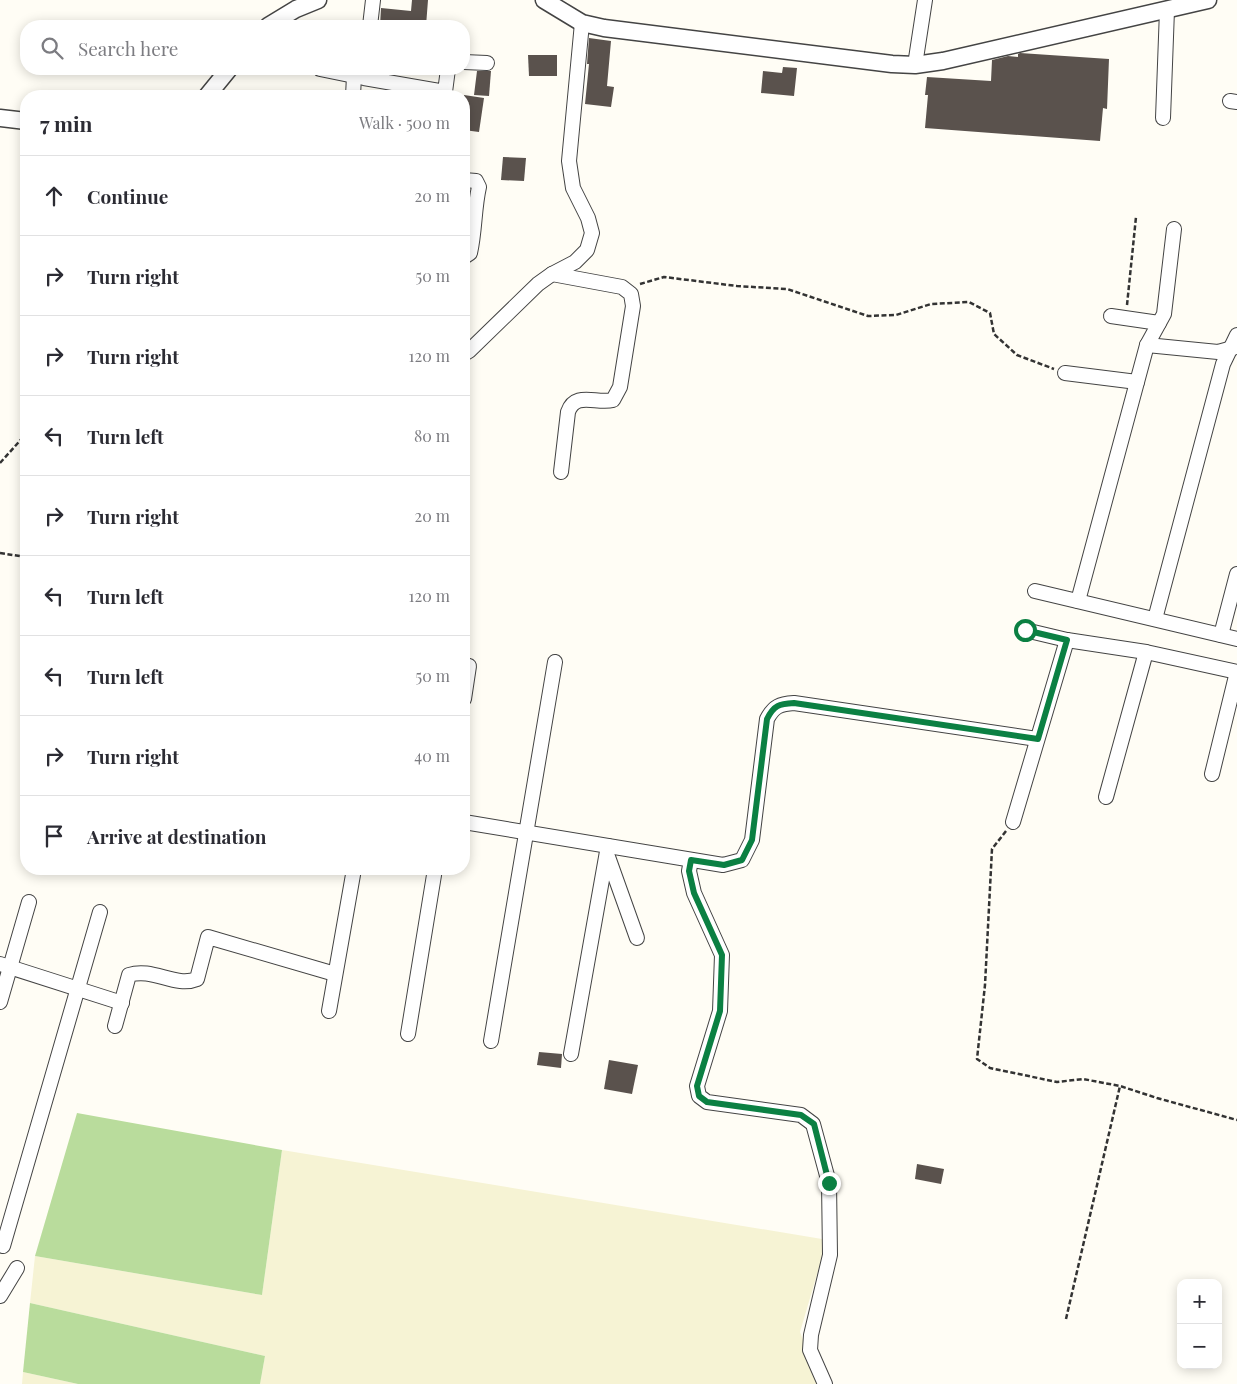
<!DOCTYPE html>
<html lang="en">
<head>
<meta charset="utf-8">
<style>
  body { margin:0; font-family:"Playfair Display",serif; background:#f2f2f3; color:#2b2b33 }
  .controls { position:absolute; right:15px; bottom:15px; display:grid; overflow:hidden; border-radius:10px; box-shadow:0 2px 12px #0003 }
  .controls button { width:45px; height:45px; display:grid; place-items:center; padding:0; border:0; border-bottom:1px solid #e1e1e2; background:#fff; color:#2b2b33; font:25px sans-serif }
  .stop { position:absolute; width:15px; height:15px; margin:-11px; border:4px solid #0b8043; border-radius:50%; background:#fff }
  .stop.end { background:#0b8043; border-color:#fff; box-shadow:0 1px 5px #0008 }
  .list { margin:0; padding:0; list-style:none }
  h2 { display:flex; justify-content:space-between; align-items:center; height:65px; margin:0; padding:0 20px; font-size:21px }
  h2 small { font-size:16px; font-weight:400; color:#7c7c81 }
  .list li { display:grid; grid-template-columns:32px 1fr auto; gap:15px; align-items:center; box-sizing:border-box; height:80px; padding:0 20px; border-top:1px solid #e1e1e2 }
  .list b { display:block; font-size:19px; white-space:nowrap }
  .list em { font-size:16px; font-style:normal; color:#7c7c81 }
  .icon { flex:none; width:28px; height:28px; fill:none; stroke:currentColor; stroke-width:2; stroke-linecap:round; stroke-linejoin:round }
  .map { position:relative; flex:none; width:1237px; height:1384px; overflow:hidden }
  .search { position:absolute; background:#fff; box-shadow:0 2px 12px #0003; left:20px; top:20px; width:450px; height:55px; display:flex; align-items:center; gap:12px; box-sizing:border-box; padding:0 18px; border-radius:20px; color:#7c7c81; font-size:19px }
  .panel { position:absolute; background:#fff; box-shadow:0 2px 12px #0003; left:20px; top:90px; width:450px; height:785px; border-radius:20px }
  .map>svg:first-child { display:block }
  .farmland { fill:#f6f3d4 }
  .forest { fill:#b9dc9c }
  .building { fill:#5a524d }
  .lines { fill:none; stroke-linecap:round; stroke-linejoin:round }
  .minor-casing { stroke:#444; stroke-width:16 }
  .tertiary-casing { stroke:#444; stroke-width:19 }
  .path { stroke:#333; stroke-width:2.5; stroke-dasharray:5 2.5; stroke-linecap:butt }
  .minor { stroke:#fff; stroke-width:14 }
  .tertiary { stroke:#fff; stroke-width:16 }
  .route { stroke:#0b8043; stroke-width:6 }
</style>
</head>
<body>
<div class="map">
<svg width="1237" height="1384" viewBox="0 0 1237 1384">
  <rect width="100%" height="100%" fill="#fffdf5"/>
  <g class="farmland">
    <path d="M282,1150L822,1239L823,1254L800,1332L820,1384H260L265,1356L30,1303L35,1256L262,1295Z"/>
    <path d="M23,1372L78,1384H22Z"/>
  </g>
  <g class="forest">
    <path d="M77,1113L282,1150L262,1295L35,1256Z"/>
    <path d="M30,1303L265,1356L260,1384H78L23,1372Z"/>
  </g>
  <g class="building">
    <path d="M412,0H428L426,26H380L381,8L411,11Z"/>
    <path d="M589,38L611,41L607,86L614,87L611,107L585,104L589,64H587Z"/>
    <path d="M1020,53L1109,59L1107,109L1103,108L1100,141L925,128L928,95H925L927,77L991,81L992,60L1008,56L1018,57V54Z"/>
    <path d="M528,55H557V76H529Z"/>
    <path d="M783,67L797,68L794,96L761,93L763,71L782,73Z"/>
    <path d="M477,71H491L489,96L474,95Z"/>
    <path d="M464,95L484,98L479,132L464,130Z"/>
    <path d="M503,157L526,158L524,181L501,180Z"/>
    <path d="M539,1052L562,1054L561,1068L537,1065Z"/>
    <path d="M609,1060L638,1065L632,1094L604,1089Z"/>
    <path d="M917,1164L944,1169L941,1184L915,1179Z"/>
  </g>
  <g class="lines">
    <g class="minor-casing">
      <g id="minor">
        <path d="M370,26L373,0"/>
        <path d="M464,62L487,63"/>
        <path d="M915,65L925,0"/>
        <path d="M320,69L364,78L445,92L448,69"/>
        <path d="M353,96L354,76"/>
        <path d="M1230,101L1237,102"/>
        <path d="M1163,118L1167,10"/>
        <path d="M464,180L476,181L479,187C474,209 475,231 470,253L464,257"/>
        <path d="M552,274L622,287L631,294L633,306L620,387L613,400C596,404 575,391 568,412L561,472"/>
        <path d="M1111,316L1159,323"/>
        <path d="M1147,345L1218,352L1236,347"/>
        <path d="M464,354L469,351L538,284L552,274L575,262L587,250L592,233L588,218L573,188L569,161L582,23"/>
        <path d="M1065,373L1137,382"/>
        <path d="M1035,591L1237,639"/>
        <path d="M1078,601L1147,345L1164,314L1174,229"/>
        <path d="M1155,619L1223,364L1237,335"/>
        <path d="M1025,630L1067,640L1146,652L1237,672"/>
        <path d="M1221,635L1237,574"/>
        <path d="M464,699L469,666"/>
        <path d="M1212,774L1237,672"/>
        <path d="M1106,797L1146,652"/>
        <path d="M464,822L723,865L742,860L752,840L767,719C774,706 780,704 794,703L1037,739"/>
        <path d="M1013,822L1067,640"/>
        <path d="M607,854L637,938"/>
        <path d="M691,860L689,871L694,893L722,955L720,1011L697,1086L699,1096L707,1102L801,1115L813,1124L829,1183L830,1255L811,1335L810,1350L825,1384"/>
        <path d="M0,964L122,1003"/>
        <path d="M0,1002L29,902"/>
        <path d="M329,1011L354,869"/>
        <path d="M115,1026L129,975C153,967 175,988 197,979L208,937L335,974"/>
        <path d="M408,1034L435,869"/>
        <path d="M491,1041L555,662"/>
        <path d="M571,1054L608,846"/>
        <path d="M3,1246L100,912"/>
        <path d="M0,1296L17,1268"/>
      </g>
    </g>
    <g class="tertiary-casing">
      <g id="tertiary">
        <path d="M544,0L582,23L604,28L892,64L915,65L943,61L1208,0"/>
        <path d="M268,26L296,9L318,0"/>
        <path d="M207,96L229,69"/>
        <path d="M0,118L26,121"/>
      </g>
    </g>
    <g class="path">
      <path d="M640,284L664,277L737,286L787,289L868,316L896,315L931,304L969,302L990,313L994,334L1017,355L1054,369"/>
      <path d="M1127,305L1136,217"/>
      <path d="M0,463L26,434"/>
      <path d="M0,553L26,557"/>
      <path d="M1006,831L992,849L985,985L977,1059L990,1068L1057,1082L1083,1079L1120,1086L1157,1098L1237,1120"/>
      <path d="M1066,1319L1120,1086"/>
    </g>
    <use href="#minor" class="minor"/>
    <use href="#tertiary" class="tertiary"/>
  </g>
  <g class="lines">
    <path class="route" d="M829,1183L814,1124L801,1115L707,1102L699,1096L697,1086L720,1011L722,955L694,893L689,871L691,860L724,865L742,860L752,840L767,719C774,705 779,704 794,703L1038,739L1067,640L1025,630"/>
  </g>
</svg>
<div class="controls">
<button>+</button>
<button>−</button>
</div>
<div class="stop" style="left:1025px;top:630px"></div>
<div class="stop end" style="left:829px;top:1183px"></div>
<div class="search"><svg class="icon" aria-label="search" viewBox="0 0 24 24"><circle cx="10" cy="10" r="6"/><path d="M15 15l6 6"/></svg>Search here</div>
<section class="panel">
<h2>7 min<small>Walk · 500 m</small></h2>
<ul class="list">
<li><svg class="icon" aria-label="ahead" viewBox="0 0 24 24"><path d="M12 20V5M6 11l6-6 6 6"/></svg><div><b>Continue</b></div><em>20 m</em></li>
<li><svg class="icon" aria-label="right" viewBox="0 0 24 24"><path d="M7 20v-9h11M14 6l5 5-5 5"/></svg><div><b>Turn right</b></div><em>50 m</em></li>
<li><svg class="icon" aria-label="right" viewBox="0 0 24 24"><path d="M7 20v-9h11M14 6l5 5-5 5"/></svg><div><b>Turn right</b></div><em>120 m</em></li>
<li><svg class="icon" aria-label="left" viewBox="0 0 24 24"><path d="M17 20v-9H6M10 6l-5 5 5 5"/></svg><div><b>Turn left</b></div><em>80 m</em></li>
<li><svg class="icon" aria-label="right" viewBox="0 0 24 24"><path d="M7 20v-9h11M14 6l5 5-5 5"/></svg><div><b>Turn right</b></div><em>20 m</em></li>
<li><svg class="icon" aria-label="left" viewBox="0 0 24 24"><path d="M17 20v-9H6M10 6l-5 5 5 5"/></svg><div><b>Turn left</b></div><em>120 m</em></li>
<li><svg class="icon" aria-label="left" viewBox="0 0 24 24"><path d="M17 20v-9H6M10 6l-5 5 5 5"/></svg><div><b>Turn left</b></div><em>50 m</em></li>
<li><svg class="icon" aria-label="right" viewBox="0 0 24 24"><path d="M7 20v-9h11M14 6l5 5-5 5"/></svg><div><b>Turn right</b></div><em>40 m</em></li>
<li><svg class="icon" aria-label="arrive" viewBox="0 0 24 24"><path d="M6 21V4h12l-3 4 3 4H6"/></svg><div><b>Arrive at destination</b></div></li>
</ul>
</section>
</div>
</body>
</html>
